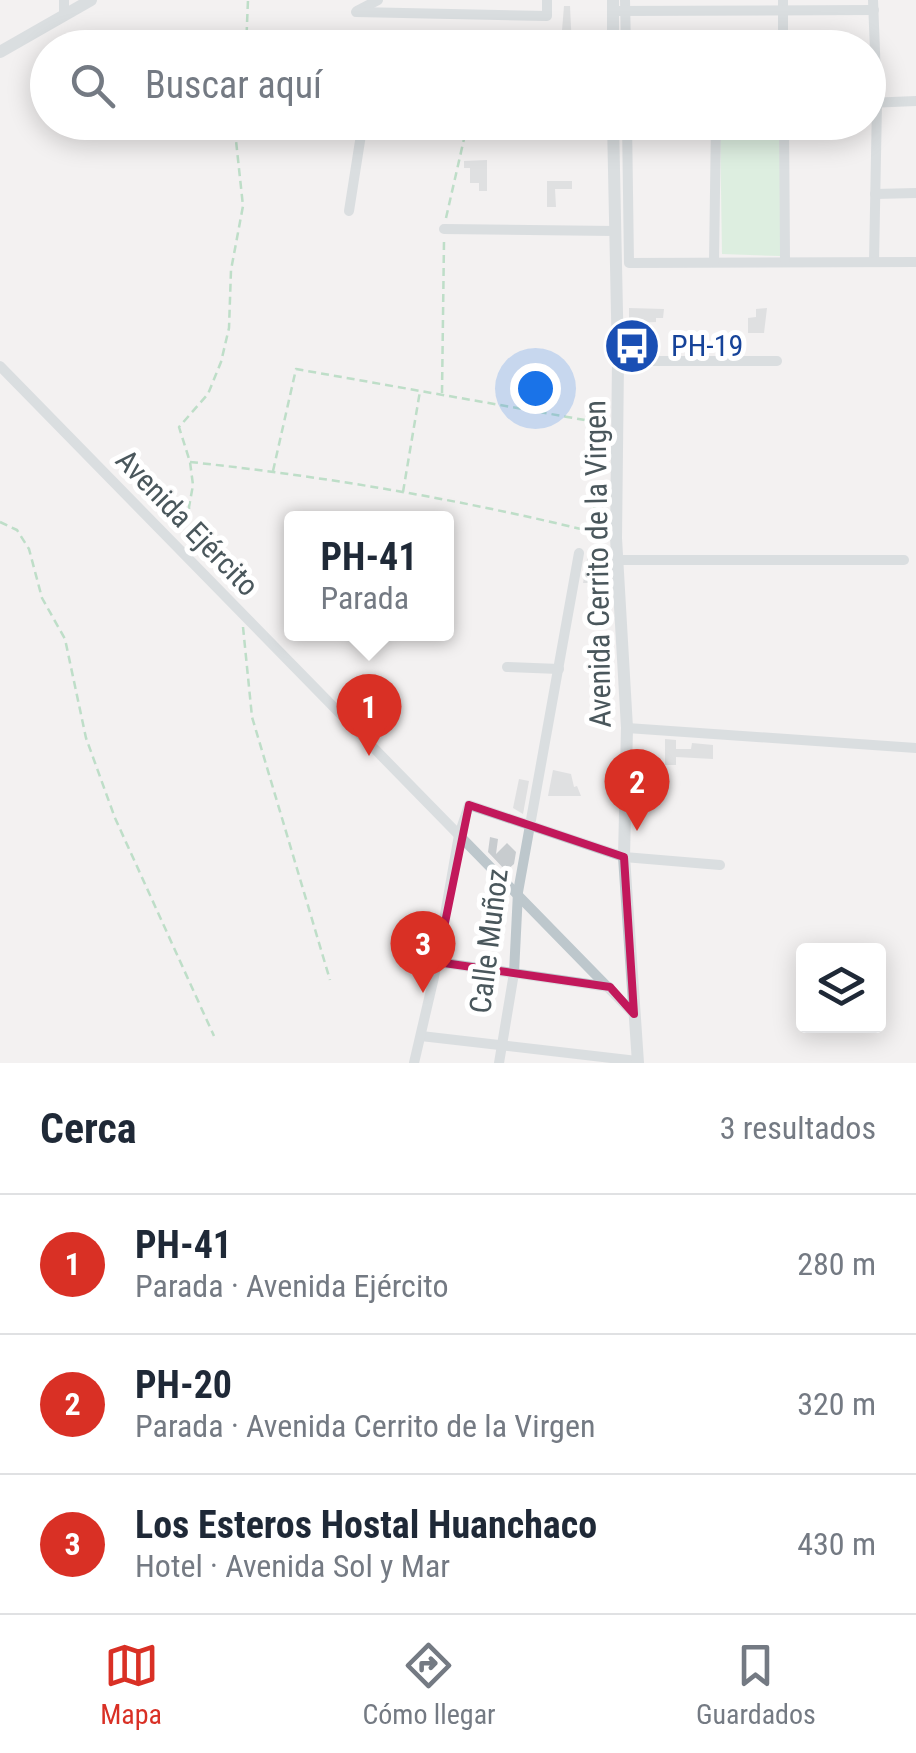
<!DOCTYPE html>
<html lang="es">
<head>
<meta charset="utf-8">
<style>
  body { margin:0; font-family:"Roboto Condensed",sans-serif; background:#f2f2f3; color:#1f2937 }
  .controls { position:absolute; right:30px; bottom:30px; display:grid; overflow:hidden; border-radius:10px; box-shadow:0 5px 25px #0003 }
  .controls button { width:90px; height:90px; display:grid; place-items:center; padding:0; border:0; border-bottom:2px solid #e0e1e3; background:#fff; color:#1f2937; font:50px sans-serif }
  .you { position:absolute; left:535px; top:388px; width:35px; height:35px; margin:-25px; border:8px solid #fff; border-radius:50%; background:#1a73e8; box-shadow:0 0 0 15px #1a73e833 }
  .badge { display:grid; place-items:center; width:65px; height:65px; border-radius:50%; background:#d93025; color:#fff; font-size:32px; font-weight:700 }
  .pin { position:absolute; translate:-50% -82px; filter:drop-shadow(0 2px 5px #0008) }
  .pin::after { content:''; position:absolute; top:52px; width:35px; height:30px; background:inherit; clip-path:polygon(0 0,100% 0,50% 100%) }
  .popup { position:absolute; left:284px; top:511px; width:170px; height:130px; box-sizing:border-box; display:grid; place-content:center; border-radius:10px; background:#fff; filter:drop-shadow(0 2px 8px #0005); font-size:32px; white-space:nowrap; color:#747a83 }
  .popup b { font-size:38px; color:#1f2937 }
  .popup::after { content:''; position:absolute; left:50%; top:100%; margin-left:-20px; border:20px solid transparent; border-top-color:#fff }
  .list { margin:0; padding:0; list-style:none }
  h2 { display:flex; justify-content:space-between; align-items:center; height:130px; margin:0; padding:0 40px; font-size:42px }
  h2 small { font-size:32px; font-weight:400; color:#747a83 }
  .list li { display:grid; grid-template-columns:65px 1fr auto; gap:30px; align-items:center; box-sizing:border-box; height:140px; padding:0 40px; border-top:2px solid #e0e1e3 }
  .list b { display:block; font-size:38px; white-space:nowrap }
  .list p { margin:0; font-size:32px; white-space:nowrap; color:#747a83 }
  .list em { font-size:32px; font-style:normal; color:#747a83 }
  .icon { flex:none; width:55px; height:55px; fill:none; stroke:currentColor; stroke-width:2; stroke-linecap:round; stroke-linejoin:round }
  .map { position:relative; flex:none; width:916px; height:1063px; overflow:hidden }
  .search { position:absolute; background:#fff; box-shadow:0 5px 25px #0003; left:30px; right:30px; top:30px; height:110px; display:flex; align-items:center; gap:25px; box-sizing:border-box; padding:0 35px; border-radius:55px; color:#747a83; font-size:38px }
  .sheet { height:550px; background:#fff }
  nav { display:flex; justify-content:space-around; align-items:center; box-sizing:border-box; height:140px; border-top:2px solid #e0e1e3; background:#fff; font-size:28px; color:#747a83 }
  nav a { display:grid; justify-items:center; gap:5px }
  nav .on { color:#d93025 }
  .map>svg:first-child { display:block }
  .green { fill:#c3eccc }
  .building { fill:#c8cccf }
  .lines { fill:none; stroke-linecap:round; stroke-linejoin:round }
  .path { stroke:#7ec797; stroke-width:2.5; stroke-dasharray:8 5; stroke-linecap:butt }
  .minor { stroke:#bdc7cc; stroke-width:10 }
  .tertiary { stroke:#bdc7cc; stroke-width:12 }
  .marked { fill:none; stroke:#c2185b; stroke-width:8; stroke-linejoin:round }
  .labels { text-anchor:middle; stroke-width:10; stroke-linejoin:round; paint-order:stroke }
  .transit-label { font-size:30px; fill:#164399; stroke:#fff; text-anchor:start }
  .street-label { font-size:30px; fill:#4a575c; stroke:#fff }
</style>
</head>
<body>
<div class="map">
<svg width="916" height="1063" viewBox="0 0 916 1063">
  <rect width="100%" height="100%" fill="#f3f1f1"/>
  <path class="green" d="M720,123H781L780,256L722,254Z"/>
  <g class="building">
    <path d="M564,6H570L572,48H562L561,43Z"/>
    <path d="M487,160V191H479V183H470V168H464V161Z"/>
    <path d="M547,181H572V189H555L556,207H547Z"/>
    <path d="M629,308L664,309L663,318H656V322L629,323Z"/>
    <path d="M767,308L764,333H748V318L756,317V309Z"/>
    <path d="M607,552L609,583H583L588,554Z"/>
    <path d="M665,739L676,740V749H691L692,743L713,745V759L676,757V765H665Z"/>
    <path d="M553,770L571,774L574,787L577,786L581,796H548Z"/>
    <path d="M519,779L529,781L523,814L513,808Z"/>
    <path d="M490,837L498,839L496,854L507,843L516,852L514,864L506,871L488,852Z"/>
  </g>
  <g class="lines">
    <g class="path">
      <path d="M246,48L248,0"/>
      <path d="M446,218L464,139L460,130L451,131L452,122"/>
      <path d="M442,393L444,241"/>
      <path d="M190,462C330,477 470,501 605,535"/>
      <path d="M273,471L296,369L596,422L594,532"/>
      <path d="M403,492L420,391"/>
      <path d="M0,522L17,530L29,549L42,598L65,639L86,738L115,818L214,1036"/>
      <path d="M191,548L189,507L193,485L190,462L179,427L208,394L221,362L229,328L231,270L243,206L234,122"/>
      <path d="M243,627L252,717L330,980"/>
    </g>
    <g class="minor">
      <path d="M625,0L626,48"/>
      <path d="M783,0V48"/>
      <path d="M873,0L877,103L874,262"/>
      <path d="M357,11L378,0"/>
      <path d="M613,11L874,10"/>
      <path d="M356,12L547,16V0"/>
      <path d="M64,16V0"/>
      <path d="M868,103L916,101"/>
      <path d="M627,122L629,263L916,262"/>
      <path d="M784,122L785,260"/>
      <path d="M875,194L916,193"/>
      <path d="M349,211L363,122"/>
      <path d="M444,229L614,231"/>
      <path d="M714,262L716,122"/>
      <path d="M618,361H777"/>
      <path d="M0,366L634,1014"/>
      <path d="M619,560H904"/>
      <path d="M507,667L559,669"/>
      <path d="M627,728L916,748"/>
      <path d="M437,962L609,987"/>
      <path d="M421,1036L637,1061"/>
      <path d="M414,1063L434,977L459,835L469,805L624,857L720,865"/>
      <path d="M499,1063L514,973L518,892L579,553"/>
    </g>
    <g class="tertiary">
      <path d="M613,48V0"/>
      <path d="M0,52L91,0"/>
      <path d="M613,122L618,361L616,538L627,728L624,857L638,1063"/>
    </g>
  </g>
  <path d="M0 0H916V1063H0ZM469,805L624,857L634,1014L610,987L437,962Z" fill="#f3f1f1" fill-opacity=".55" fill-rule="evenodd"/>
  <path class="marked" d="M469,805L624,857L634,1014L610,987L437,962Z"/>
  <defs>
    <g id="bus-disc" transform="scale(2.875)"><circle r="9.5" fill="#1a4fb4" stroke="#fff"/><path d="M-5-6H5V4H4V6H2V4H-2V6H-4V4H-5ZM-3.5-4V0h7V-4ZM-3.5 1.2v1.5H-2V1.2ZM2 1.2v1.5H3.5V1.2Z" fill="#fff"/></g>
  </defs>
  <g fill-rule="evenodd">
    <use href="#bus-disc" x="632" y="346"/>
  </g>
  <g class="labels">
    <g class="transit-label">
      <text x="671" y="356">PH-19</text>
    </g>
    <g class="street-label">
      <text transform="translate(187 523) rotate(46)" y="10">Avenida Ejército</text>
      <text transform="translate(598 564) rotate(-91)" y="10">Avenida Cerrito de la Virgen</text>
      <text transform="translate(489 941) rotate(-83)" y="10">Calle Muñoz</text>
    </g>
  </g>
</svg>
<div class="controls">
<button><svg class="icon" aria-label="layers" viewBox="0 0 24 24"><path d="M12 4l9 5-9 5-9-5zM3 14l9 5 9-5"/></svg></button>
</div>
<div class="you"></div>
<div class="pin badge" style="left:369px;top:756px">1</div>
<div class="popup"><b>PH-41</b>Parada</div>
<div class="pin badge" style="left:637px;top:831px">2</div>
<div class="pin badge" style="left:423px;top:993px">3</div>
<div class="search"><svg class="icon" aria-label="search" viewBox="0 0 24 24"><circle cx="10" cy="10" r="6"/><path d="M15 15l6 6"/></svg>Buscar aquí</div>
</div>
<section class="sheet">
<h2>Cerca<small>3 resultados</small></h2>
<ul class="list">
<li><span class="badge">1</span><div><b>PH-41</b><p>Parada · Avenida Ejército</p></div><em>280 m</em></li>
<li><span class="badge">2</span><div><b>PH-20</b><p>Parada · Avenida Cerrito de la Virgen</p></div><em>320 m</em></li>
<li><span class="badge">3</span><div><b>Los Esteros Hostal Huanchaco</b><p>Hotel · Avenida Sol y Mar</p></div><em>430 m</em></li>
</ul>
</section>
<nav>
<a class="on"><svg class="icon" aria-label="map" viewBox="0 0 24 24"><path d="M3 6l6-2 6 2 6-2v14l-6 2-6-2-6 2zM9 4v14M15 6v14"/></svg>Mapa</a>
<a><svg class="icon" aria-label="directions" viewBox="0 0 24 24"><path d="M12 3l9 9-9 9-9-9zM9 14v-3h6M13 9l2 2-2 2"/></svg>Cómo llegar</a>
<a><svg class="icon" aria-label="saved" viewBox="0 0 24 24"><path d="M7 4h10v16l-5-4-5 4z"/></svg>Guardados</a>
</nav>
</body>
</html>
